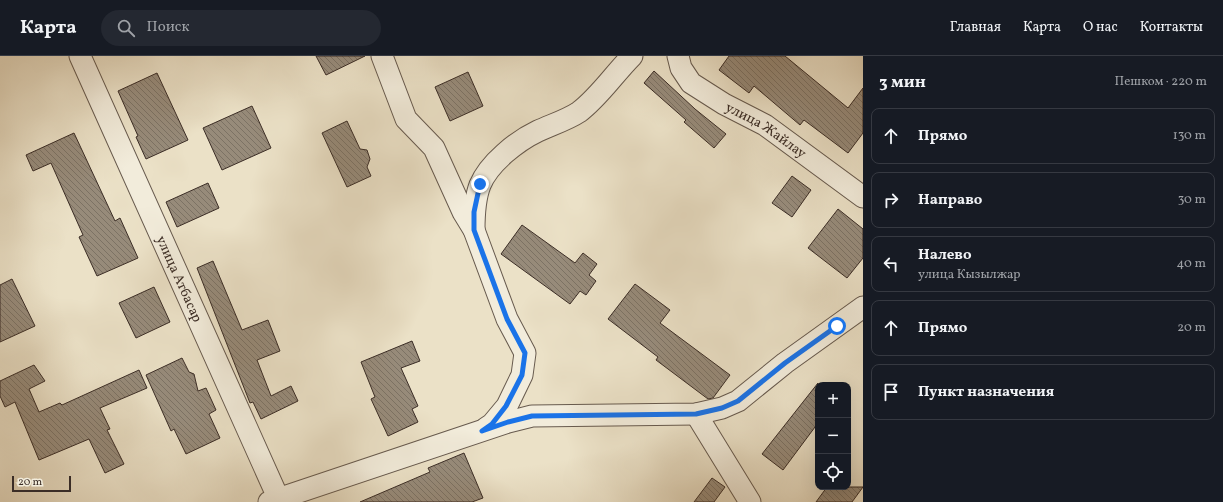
<!DOCTYPE html>
<html lang="ru">
<head>
<meta charset="utf-8">
<style>
  body { margin:0; font-family:Vollkorn,serif; background:#242831; color:#f1f3f6 }
  .controls { position:absolute; right:12px; bottom:12px; display:grid; overflow:hidden; border-radius:8px; box-shadow:0 4px 16px #0002 }
  .controls button { width:36px; height:36px; display:grid; place-items:center; padding:0; border:0; border-bottom:1px solid #363941; background:#171b24; color:#f1f3f6; font:20px sans-serif }
  .scale { position:absolute; left:12px; bottom:10px; width:59px; box-sizing:border-box; padding-left:4px; border:2px solid #3b2d26; border-top:0; font-size:11px; line-height:14px; white-space:nowrap; color:#3b2d26; -webkit-text-stroke:3px #f2ecdb; paint-order:stroke }
  .stop { position:absolute; width:12px; height:12px; margin:-9px; border:3px solid #1a73e8; border-radius:50%; background:#fff }
  .stop.end { background:#1a73e8; border-color:#fff; box-shadow:0 1px 4px #0008 }
  .list { margin:0; padding:0; list-style:none }
  h2 { display:flex; justify-content:space-between; align-items:center; height:52px; margin:0; padding:0 16px; font-size:17px }
  h2 small { font-size:13px; font-weight:400; color:#9ea1a6 }
  .list li { display:grid; grid-template-columns:26px 1fr auto; gap:12px; align-items:center; box-sizing:border-box; height:56px; margin:0 8px 8px; padding:0 8px; border:1px solid #363941; border-radius:8px }
  .list b { display:block; font-size:15px; white-space:nowrap }
  .list p { margin:0; font-size:13px; white-space:nowrap; color:#9ea1a6 }
  .list em { font-size:13px; font-style:normal; color:#9ea1a6 }
  .icon { flex:none; width:22px; height:22px; fill:none; stroke:currentColor; stroke-width:2; stroke-linecap:round; stroke-linejoin:round }
  .map { position:relative; flex:none; width:863px; height:446px; overflow:hidden }
  header { display:flex; align-items:center; gap:24px; box-sizing:border-box; height:56px; padding:0 20px; background:#171b24; border-bottom:1px solid #363941 }
  header strong { font-size:19px }
  nav { display:flex; gap:22px; margin-inline-start:auto; font-size:14px }
  .search { width:280px; height:36px; background:#242831; display:flex; align-items:center; gap:10px; box-sizing:border-box; padding:0 14px; border-radius:22px; color:#9ea1a6; font-size:15px }
  main { display:flex }
  aside { flex:1; background:#171b24 }
  .map>svg:first-child { display:block }
  .building { fill:url(#building-back-hatch); stroke:#3b2d26 }
  .lines { fill:none; stroke-linecap:round; stroke-linejoin:round }
  .minor-casing { stroke:#675a4e; stroke-width:23 }
  .minor { stroke:#f2ecdb; stroke-width:21 }
  .route { stroke:#1a73e8; stroke-width:5 }
  .labels { text-anchor:middle; stroke-width:3.5; stroke-linejoin:round; paint-order:stroke }
  .street-label { font-size:14px; fill:#3b2d26; stroke:#f2ecdb }
</style>
</head>
<body>
<header>
<strong>Карта</strong>
<div class="search"><svg class="icon" aria-label="search" viewBox="0 0 24 24"><circle cx="10" cy="10" r="6"/><path d="M15 15l6 6"/></svg>Поиск</div>
<nav><a>Главная</a><a>Карта</a><a>О нас</a><a>Контакты</a></nav>
</header>
<main>
<div class="map">
<svg width="863" height="446" viewBox="0 0 863 446">
  <defs>
    <pattern id="building-back-hatch" width="6" height="6" patternUnits="userSpaceOnUse"><rect width="6" height="6" fill="#978b7a"/><path d="M-1 5l2 2M0 0l6 6M5-1l2 2" fill="none" stroke="#7c7264"/></pattern>
  </defs>
  <rect width="100%" height="100%" fill="#ebe1c7"/>
  <filter id="stains"><feTurbulence type="fractalNoise" baseFrequency=".005" numOctaves="4"/><feColorMatrix values="0 0 0 0 .2 0 0 0 0 .09 0 0 0 0 .02 0 0 0 .5 -.17"/></filter>
  <radialGradient id="worn" r=".72"><stop offset=".6" stop-color="#630" stop-opacity="0"/><stop offset="1" stop-color="#630" stop-opacity=".3"/></radialGradient>
  <g class="building">
    <path d="M316,0H365L326,19Z"/>
    <path d="M729,0H785L848,52L863,32V77L848,97L804,64L800,69L754,30L749,37L719,14Z"/>
    <path d="M654,15L695,53L726,78L714,92L684,66L686,64L644,27Z"/>
    <path d="M468,16L483,50L450,65L435,31Z"/>
    <path d="M157,17L188,84L146,103L136,81L138,80L118,35Z"/>
    <path d="M252,50L271,92L222,114L203,72Z"/>
    <path d="M347,65L360,93L367,94L370,103L367,111L371,120L347,131L322,77Z"/>
    <path d="M74,77L115,165L120,162L138,202L97,220L79,181L83,179L51,107L33,115L26,99Z"/>
    <path d="M792,120L811,134L792,161L772,147Z"/>
    <path d="M208,127L219,152L177,171L166,146Z"/>
    <path d="M838,153L863,173V202L847,222L808,192Z"/>
    <path d="M522,169L575,207L583,197L597,208L589,219L596,225L586,239L580,235L570,248L501,198Z"/>
    <path d="M213,205L242,274L268,264L280,295L257,304L271,340L291,330L298,345L261,363L253,346L250,347L197,212Z"/>
    <path d="M12,223L35,270L0,286V229Z"/>
    <path d="M635,228L670,254L660,267L730,319L713,342L708,343L656,304L658,301L608,263Z"/>
    <path d="M154,231L170,266L136,282L119,247Z"/>
    <path d="M412,285L420,305L401,312L418,350L412,353L418,366L388,380L371,343L375,341L361,306Z"/>
    <path d="M182,302L189,316L194,318L198,335L206,332L216,354L209,358L220,382L186,398L174,373L171,375L146,319Z"/>
    <path d="M34,309L45,325L29,333L39,356L60,347L62,349L139,314L147,332L100,352L110,373L107,374L124,408L105,417L89,383L39,404L15,346L5,351L0,340V325Z"/>
    <path d="M818,327V367L783,414L762,398Z"/>
    <path d="M464,397L483,442L472,446H360L430,416L428,412Z"/>
    <path d="M712,422L725,431L714,446H694Z"/>
    <path d="M827,431H863L852,446H816Z"/>
  </g>
  <g class="lines">
    <g class="minor-casing">
      <g id="minor">
        <path id="s1" d="M80,0L280,446"/>
        <path d="M382,0L406,63L434,92L463,156L474,174L507,263L525,297L522,319L507,350L492,368L486,372"/>
        <path id="s2" d="M678,0L681,12L691,27L724,48L765,69L863,141"/>
        <path d="M474,174C474,160 475,142 480,129C489,107 517,85 538,75C551,69 567,64 579,56C599,41 614,18 632,0"/>
        <path d="M696,358L750,446"/>
        <path d="M269,446L508,366L532,360L696,358L722,352L738,345L785,307L863,251"/>
      </g>
    </g>
    <use href="#minor" class="minor"/>
  </g>
  <g class="lines">
    <path class="route" d="M480,128L474,156V174L507,263L525,297L522,319L506,350L492,368L482,375L508,366L532,360L696,358L722,352L738,345L785,307L837,270"/>
  </g>
  <g class="labels">
    <g class="street-label">
      <text dy="5" stroke="none"><textPath href="#s2" startOffset="119">улица Жайлау</textPath></text>
      <text dy="5" stroke="none"><textPath href="#s1" startOffset="244">улица Атбасар</textPath></text>
    </g>
  </g>
  <rect width="100%" height="100%" filter="url(#stains)"/>
  <rect width="100%" height="100%" fill="url(#worn)"/>
</svg>
<div class="controls">
<button>+</button>
<button>−</button>
<button><svg class="icon" aria-label="locate" viewBox="0 0 24 24"><circle cx="12" cy="12" r="6"/><path d="M12 2v4M12 18v4M2 12h4M18 12h4"/></svg></button>
</div>
<div class="scale">20 m</div>
<div class="stop" style="left:837px;top:270px"></div>
<div class="stop end" style="left:480px;top:128px"></div>
</div>
<aside>
<h2>3 мин<small>Пешком · 220 m</small></h2>
<ul class="list">
<li><svg class="icon" aria-label="ahead" viewBox="0 0 24 24"><path d="M12 20V5M6 11l6-6 6 6"/></svg><div><b>Прямо</b></div><em>130 m</em></li>
<li><svg class="icon" aria-label="right" viewBox="0 0 24 24"><path d="M7 20v-9h11M14 6l5 5-5 5"/></svg><div><b>Направо</b></div><em>30 m</em></li>
<li><svg class="icon" aria-label="left" viewBox="0 0 24 24"><path d="M17 20v-9H6M10 6l-5 5 5 5"/></svg><div><b>Налево</b><p>улица Кызылжар</p></div><em>40 m</em></li>
<li><svg class="icon" aria-label="ahead" viewBox="0 0 24 24"><path d="M12 20V5M6 11l6-6 6 6"/></svg><div><b>Прямо</b></div><em>20 m</em></li>
<li><svg class="icon" aria-label="arrive" viewBox="0 0 24 24"><path d="M6 21V4h12l-3 4 3 4H6"/></svg><div><b>Пункт назначения</b></div></li>
</ul>
</aside>
</main>
</body>
</html>
